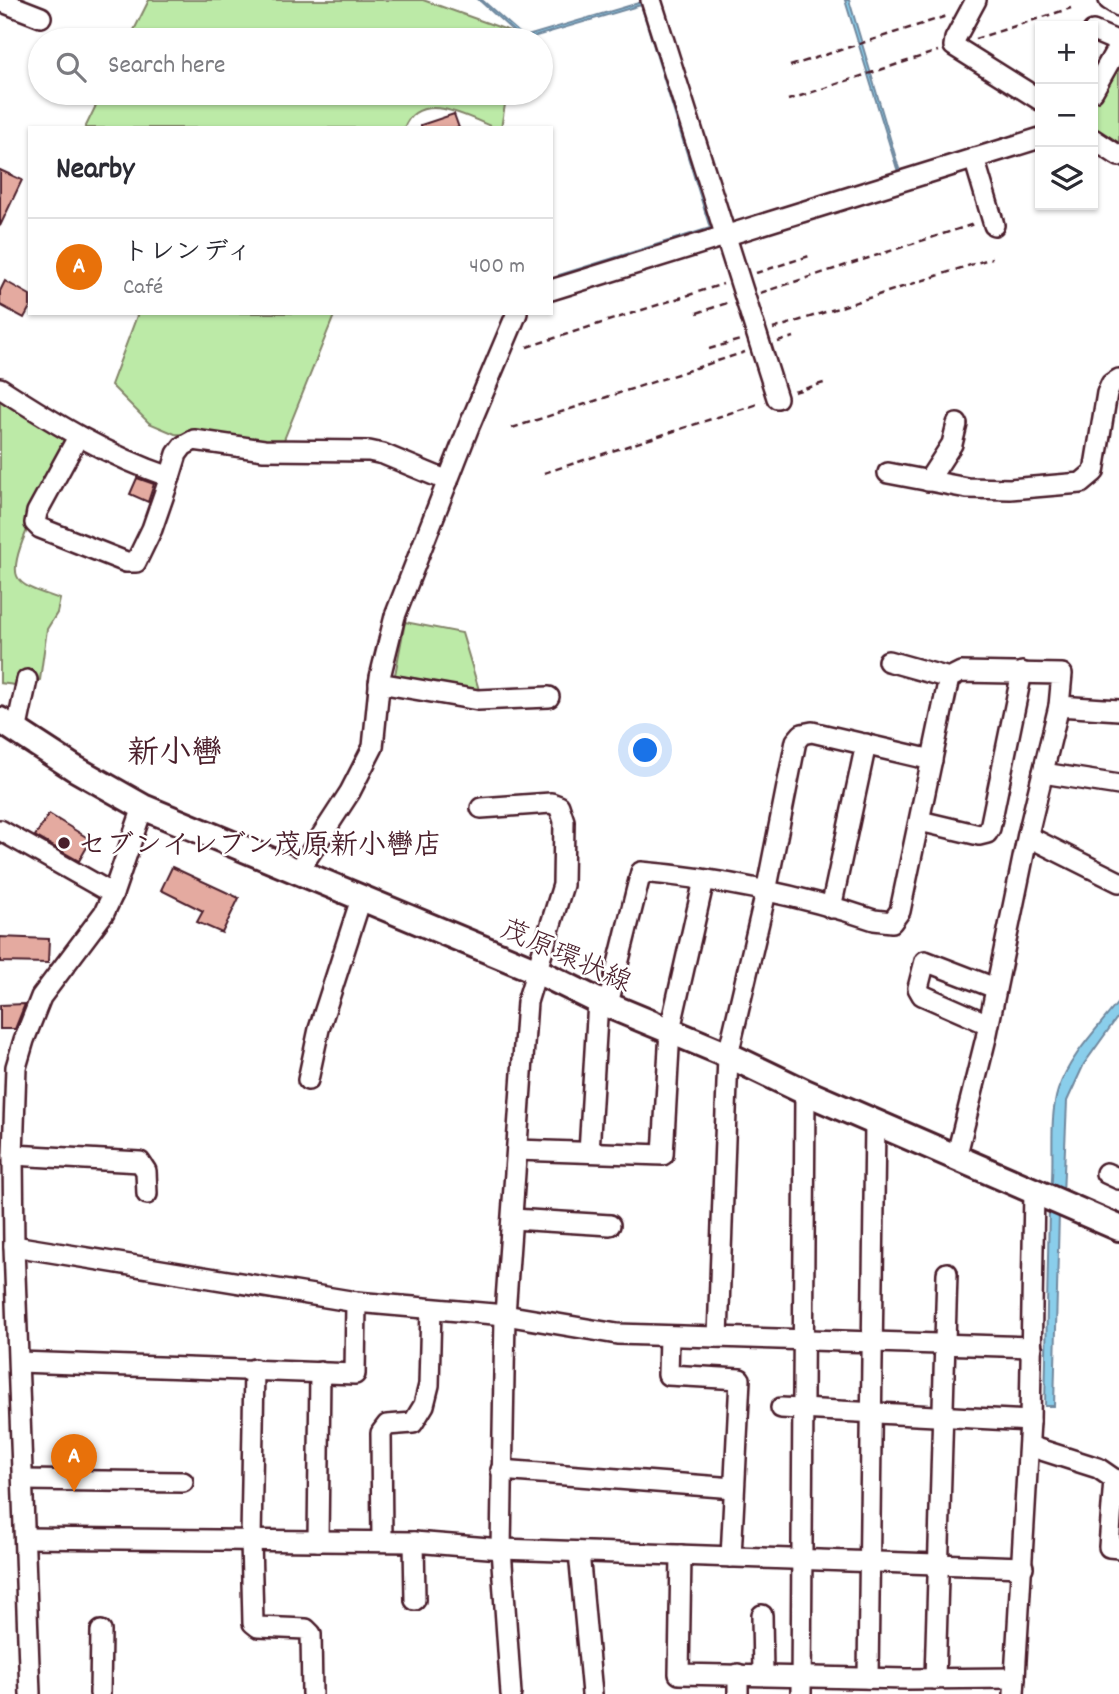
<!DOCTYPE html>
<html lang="en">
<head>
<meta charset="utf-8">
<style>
  body { margin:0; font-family:Dekko,"Klee One",sans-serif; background:#f2f2f3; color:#2b2b33 }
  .controls { position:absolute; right:21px; top:21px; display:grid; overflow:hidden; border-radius:0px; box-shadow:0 2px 5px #0004 }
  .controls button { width:63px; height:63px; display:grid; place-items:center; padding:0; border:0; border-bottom:2px solid #e1e1e2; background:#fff; color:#2b2b33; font:35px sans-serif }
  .you { position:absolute; left:646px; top:751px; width:24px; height:24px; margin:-18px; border:5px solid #fff; border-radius:50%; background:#1a73e8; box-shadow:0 0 0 10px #1a73e833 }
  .badge { display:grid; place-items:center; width:46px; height:46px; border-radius:50%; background:#4a1f2b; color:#fff; font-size:23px; font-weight:700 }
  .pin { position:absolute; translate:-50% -58px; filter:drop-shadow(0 2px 4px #0008) }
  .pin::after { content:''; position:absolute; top:37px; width:24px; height:21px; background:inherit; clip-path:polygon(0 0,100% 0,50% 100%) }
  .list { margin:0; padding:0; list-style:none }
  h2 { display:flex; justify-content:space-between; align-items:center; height:91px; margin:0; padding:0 28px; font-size:30px }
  h2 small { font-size:23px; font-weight:400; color:#7c7c81 }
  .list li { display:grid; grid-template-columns:46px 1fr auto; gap:21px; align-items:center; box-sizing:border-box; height:98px; padding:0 28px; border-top:2px solid #e1e1e2 }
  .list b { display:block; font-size:26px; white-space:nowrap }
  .list p { margin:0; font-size:23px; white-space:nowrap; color:#7c7c81 }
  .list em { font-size:23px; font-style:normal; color:#7c7c81 }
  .icon { flex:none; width:38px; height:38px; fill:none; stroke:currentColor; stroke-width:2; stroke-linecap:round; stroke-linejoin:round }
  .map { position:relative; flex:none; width:1119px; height:1694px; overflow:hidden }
  .search { position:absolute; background:#fff; box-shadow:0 2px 5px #0004; left:28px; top:28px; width:525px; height:77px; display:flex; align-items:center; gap:18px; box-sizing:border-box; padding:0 24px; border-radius:38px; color:#7c7c81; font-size:26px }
  .panel { position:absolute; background:#fff; box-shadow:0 2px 5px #0004; left:28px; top:126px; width:525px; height:189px; border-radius:0px }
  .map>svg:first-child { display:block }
  .green { fill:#bceaa7; stroke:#838469; stroke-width:2 }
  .water { fill:#8aceeb; stroke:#70889e; stroke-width:2 }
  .building { fill:#e4aaa0; stroke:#4a1f2b; stroke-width:2 }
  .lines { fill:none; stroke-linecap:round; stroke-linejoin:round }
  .minor-casing { stroke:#4a1f2b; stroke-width:24 }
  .major-casing { stroke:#4a1f2b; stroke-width:30 }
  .path { stroke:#4a1f2b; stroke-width:2.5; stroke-dasharray:7 5; stroke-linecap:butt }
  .minor { stroke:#fff; stroke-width:19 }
  .major { stroke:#fff; stroke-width:24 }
  .poi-dot { fill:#4a1f2b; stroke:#fff; stroke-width:2.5 }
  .labels { text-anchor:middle; stroke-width:5; stroke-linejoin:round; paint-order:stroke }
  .poi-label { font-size:28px; font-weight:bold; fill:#4a1f2b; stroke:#fff; text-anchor:start }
  .street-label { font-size:28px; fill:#4a1f2b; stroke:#fff }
  .quarter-label { font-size:32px; font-weight:bold; fill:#4a1f2b; stroke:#fff }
</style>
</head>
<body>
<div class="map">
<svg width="1119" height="1694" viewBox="0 0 1119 1694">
  <rect width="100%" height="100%" fill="#fff"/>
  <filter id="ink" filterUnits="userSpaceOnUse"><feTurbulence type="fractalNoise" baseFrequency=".0143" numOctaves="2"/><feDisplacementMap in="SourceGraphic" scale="14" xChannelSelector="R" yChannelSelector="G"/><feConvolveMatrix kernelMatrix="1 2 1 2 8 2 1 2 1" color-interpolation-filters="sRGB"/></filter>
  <g filter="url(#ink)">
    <g class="green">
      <path d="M149,0H423L521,35L520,40H129Z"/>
      <path d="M1119,45V156L1093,139V91Z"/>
      <path d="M102,93H507L501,128H495C468,117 419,89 404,128H85Z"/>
      <path d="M138,313H335L283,442L175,434L149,423L111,385Z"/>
      <path d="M0,389L78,437C64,461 7,551 17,576C22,589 48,594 60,599L57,613L47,629L40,680L31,687L0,683Z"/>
      <path d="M405,622L462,633L479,690L395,675Z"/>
    </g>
    <g class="water">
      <path d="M479,0H482L524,37L642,2L713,229L559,277V275L710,228L641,5L523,40Z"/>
      <path d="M845,0H849L900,172H898Z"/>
      <path d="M1119,1001V1015L1084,1064L1067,1101L1063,1195L1059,1213L1054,1406H1045L1049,1208C1057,1170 1047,1124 1058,1090C1069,1057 1098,1028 1119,1001Z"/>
    </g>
    <g class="building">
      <path d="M454,114L459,128H421V125Z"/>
      <path d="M0,170L22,180L0,226Z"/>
      <path d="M5,281L30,295V307L24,318L0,305V291Z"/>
      <path d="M137,478L154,484L148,502L130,494Z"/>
      <path d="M49,814L91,840L79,861L35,836Z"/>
      <path d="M172,867L239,898L222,933L197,922L203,911L161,890Z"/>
      <path d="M0,937L49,939L48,963L0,962Z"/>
      <path d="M25,1004L15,1029H0V1005Z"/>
    </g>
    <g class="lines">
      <g class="minor-casing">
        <g id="minor">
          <path d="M651,0L777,398"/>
          <path d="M976,0L955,39L954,46L1040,100"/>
          <path d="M1109,0L1119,6"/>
          <path d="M0,1L41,17"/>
          <path d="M1093,31L1119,42"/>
          <path d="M1093,91L1119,45"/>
          <path d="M1093,139L1119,156"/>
          <path d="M974,158L994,225"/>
          <path d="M551,290L1040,138"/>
          <path d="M0,388C54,423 108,456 170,477L177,454L183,446L194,440L264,450L369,451L383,454L448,481"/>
          <path d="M78,437L37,512L35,523L40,528L126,562H136L152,529L170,477"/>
          <path d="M888,473L967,488L1010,489L1081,483L1094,472L1107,393L1111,384L1119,379"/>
          <path d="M928,481L952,444L957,424"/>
          <path d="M888,661L949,678"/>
          <path d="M379,683L478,700L549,697"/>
          <path d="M1119,710L1059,706L1028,834L1033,839L1119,882"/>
          <path d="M16,732L27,680"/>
          <path d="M1043,773L1119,785"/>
          <path d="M481,808L551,803L559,806L564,821L563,885L527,1002L505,1315L501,1549L511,1694"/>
          <path d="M920,821L979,835L987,833L990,828L1022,672"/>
          <path d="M0,830L113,894"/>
          <path d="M298,872L350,792L373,747L380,677L395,616L470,424L517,313"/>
          <path d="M831,908L866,744"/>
          <path d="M608,1004L641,872C715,878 804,896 874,920L892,922L900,911L949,678L961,672L1062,674L1059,706"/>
          <path d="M988,1024L922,995L918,988L925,961L995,988"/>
          <path d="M308,1080L319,1029L361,899"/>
          <path d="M517,1150L663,1155L670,1030L704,880"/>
          <path d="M589,1152L598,1001"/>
          <path d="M13,1155L140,1162L146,1171L147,1194"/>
          <path d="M956,1158L986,1038L1028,834"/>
          <path d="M1106,1173L1119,1179"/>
          <path d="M513,1219L610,1225"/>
          <path d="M14,1246L356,1302L505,1315L617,1334L1032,1347"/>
          <path d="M669,1336L668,1375L740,1379L731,1557"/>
          <path d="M718,1337L728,1055L766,892L796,741L802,734L812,732L932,760"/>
          <path d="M19,1362L355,1374L356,1302"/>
          <path d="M254,1369L251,1540L253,1623L258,1627L306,1629L311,1634L312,1694"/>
          <path d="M781,1408L1030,1421"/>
          <path d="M1029,1446L1098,1468L1114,1479L1119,1480"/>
          <path d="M501,1470L734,1488"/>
          <path d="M1114,1479L1109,1547L1119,1548"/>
          <path d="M23,1480L183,1482"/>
          <path d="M25,1538L414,1542L501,1549L1023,1567"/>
          <path d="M318,1541L320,1372"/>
          <path d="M382,1541L381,1433L387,1425L413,1423L424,1405L429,1385L431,1309"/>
          <path d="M414,1542L415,1600"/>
          <path d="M579,1552L592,1694"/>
          <path d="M681,1555L679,1674L907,1679L1015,1678"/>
          <path d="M762,1615L763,1674"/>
          <path d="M738,1674V1694"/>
          <path d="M868,1678L875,1122"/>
          <path d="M935,1679L947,1273"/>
          <path d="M30,1694L14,1246L13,1155L16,1067L24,1040L41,997L104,913L113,894L143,807"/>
          <path d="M100,1694L101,1631"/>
          <path d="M801,1694L805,1092"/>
          <path d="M1014,1694L1030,1421L1034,1191"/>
        </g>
      </g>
      <g class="major-casing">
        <path id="major" d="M0,720L74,768L143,807L537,971L598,1001L728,1055L805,1092L1119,1228"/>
      </g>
      <g class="path">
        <path d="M975,39L1071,8"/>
        <path d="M790,66L947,16"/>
        <path d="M788,100L938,51"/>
        <path d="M756,273L809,256"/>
        <path d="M760,293L977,223"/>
        <path d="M697,313L730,302"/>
        <path d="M773,329L992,258"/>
        <path d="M778,342L794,337"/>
        <path d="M527,347L723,284"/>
        <path d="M709,349L740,340"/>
        <path d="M794,392L827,382"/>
        <path d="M512,428L745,352"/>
        <path d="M544,473L761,403"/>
      </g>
      <use href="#minor" class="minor"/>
      <use href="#major" class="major"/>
    </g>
  </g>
  <circle class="poi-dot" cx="64" cy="843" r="7"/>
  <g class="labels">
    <g class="poi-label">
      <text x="78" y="853">セブンイレブン茂原新小轡店</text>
    </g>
    <g class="street-label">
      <text transform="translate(567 954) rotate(24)" y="10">茂原環状線</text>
    </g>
    <g class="quarter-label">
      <text x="175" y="762">新小轡</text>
    </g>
  </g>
</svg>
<div class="controls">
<button>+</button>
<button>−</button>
<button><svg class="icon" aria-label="layers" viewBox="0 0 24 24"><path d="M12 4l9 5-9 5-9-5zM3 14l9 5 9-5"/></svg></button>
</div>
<div class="you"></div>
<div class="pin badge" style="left:74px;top:1492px;background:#e8710a">A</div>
<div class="search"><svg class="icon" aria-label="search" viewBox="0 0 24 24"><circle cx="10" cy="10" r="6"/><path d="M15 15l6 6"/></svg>Search here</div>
<section class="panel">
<h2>Nearby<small></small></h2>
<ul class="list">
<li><span class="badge" style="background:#e8710a">A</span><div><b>トレンディ</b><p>Café</p></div><em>400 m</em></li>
</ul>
</section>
</div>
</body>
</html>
